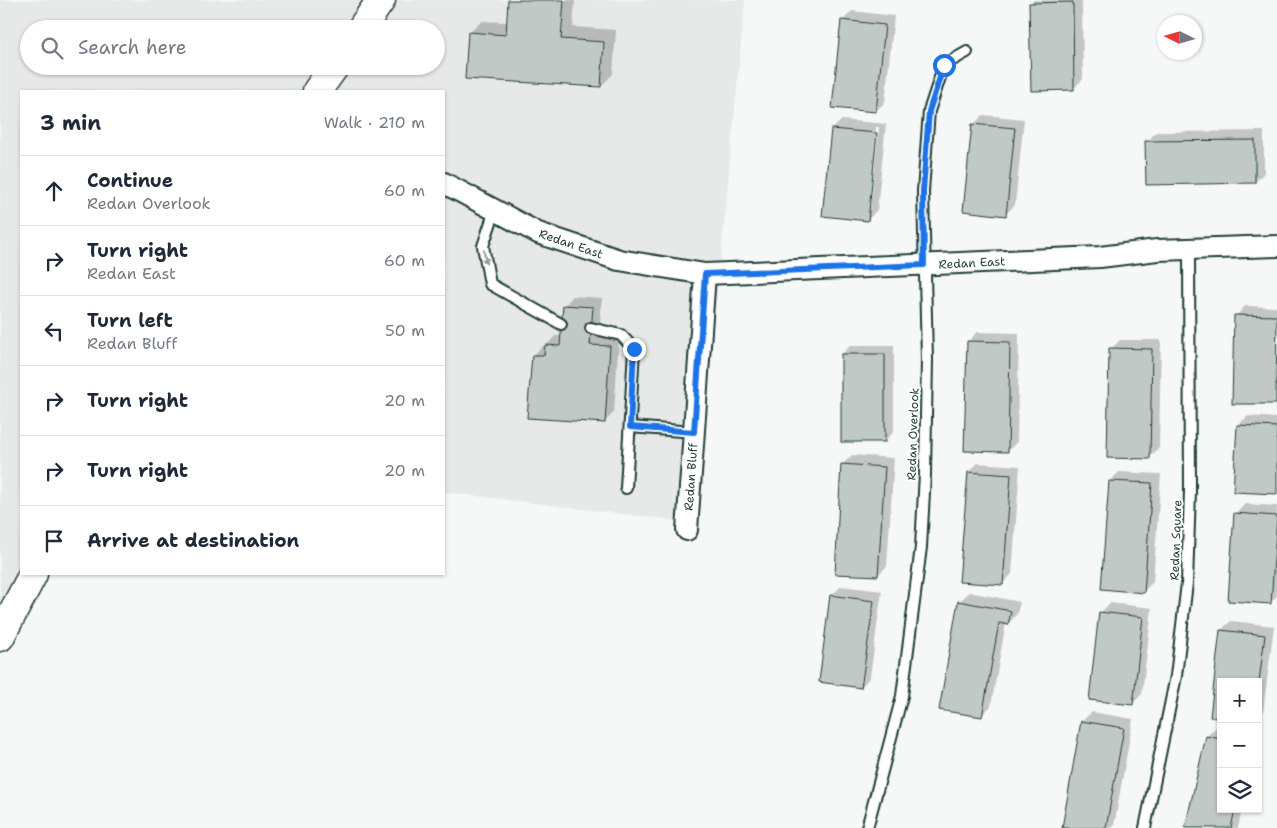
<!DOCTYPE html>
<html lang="en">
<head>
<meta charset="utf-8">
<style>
  body { margin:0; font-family:"Shantell Sans",sans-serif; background:#f2f2f3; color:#1f2937 }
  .controls { position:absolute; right:15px; bottom:15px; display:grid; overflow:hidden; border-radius:0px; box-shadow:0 1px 4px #0004 }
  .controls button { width:45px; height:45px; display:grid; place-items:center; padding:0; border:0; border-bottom:1px solid #e0e1e3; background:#fff; color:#1f2937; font:25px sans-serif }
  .compass { position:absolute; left:1157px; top:15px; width:45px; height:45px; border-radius:50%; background:#fff; box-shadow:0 1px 4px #0004; rotate:275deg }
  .stop { position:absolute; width:15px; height:15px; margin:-11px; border:4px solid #1a73e8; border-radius:50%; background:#fff }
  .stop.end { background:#1a73e8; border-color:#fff; box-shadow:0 1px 5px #0008 }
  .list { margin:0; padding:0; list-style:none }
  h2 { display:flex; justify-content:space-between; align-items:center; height:65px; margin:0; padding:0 20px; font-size:21px }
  h2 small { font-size:16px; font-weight:400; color:#747a83 }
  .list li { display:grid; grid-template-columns:32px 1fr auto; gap:15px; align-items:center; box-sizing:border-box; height:70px; padding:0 20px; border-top:1px solid #e0e1e3 }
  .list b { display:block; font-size:19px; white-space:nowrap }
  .list p { margin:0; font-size:16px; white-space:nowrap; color:#747a83 }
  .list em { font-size:16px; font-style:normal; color:#747a83 }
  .icon { flex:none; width:28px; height:28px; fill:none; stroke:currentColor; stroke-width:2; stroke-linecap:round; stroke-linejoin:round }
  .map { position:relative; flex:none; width:1277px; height:828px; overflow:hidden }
  .search { position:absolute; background:#fff; box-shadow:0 1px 4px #0004; left:20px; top:20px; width:425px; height:55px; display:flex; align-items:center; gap:12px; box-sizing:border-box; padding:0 18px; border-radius:28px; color:#747a83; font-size:19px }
  .panel { position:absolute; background:#fff; box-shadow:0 1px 4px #0004; left:20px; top:90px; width:425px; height:485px; border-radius:0px }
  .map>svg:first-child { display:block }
  .built { fill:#e6e9e8; fill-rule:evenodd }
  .shadow { fill:#0003; fill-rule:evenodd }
  .building { fill:#c0c9c6; stroke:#1f3d34 }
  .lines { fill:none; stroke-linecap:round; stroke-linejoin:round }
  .lane-casing { stroke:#1f3d34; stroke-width:14 }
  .street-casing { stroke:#1f3d34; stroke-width:24 }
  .secondary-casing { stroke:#1f3d34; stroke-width:31 }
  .lane { stroke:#fff; stroke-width:10 }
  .street { stroke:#fff; stroke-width:20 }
  .secondary { stroke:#fff; stroke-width:28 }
  .oneway { fill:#8f9e9a }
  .route { stroke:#1a73e8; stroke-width:6 }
  .labels { text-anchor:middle; stroke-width:4; stroke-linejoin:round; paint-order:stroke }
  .street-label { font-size:12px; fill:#1f3d34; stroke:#fff }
</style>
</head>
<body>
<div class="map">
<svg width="1277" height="828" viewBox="0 0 1277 828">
  <rect width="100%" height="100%" fill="#f6f7f7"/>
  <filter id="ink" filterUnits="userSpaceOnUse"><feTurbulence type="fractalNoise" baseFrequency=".02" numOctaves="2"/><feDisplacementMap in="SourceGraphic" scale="10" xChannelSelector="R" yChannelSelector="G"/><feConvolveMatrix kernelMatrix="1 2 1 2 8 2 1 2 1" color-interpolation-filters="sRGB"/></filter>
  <g filter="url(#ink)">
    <path class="built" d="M0,0H745L719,279L688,522L444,492V91H21V574L0,610ZM29,29H436V66H29Z"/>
    <g class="shadow">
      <path d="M509,0H575L573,27L616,30L613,74L601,86L469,33L482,21L508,22Z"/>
      <path d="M1034,0H1082L1083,79L1074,88L1031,3Z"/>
      <path d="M852,11L894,16L885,102L876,111L842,21Z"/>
      <path d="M983,115L1024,119L1015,205L1006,214L973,125Z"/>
      <path d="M842,120L886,124L877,210L868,220L832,129ZM876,127H879L870,211H868Z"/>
      <path d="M1264,131V173L1255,182L1147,142L1156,132Z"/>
      <path d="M573,296L602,298L599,336L619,337L614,412L605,422L533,355L543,346H546L555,336H562L564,306Z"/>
      <path d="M1245,306L1277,307V402L1276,403L1236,316Z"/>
      <path d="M977,332L1019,333L1017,442L1008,451L968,342Z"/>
      <path d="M1120,340H1161L1159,448L1149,458L1111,349Z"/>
      <path d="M851,345H894V432L884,441L842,354Z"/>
      <path d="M1248,416L1277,418V492L1238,425Z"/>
      <path d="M852,455L894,458L887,566L878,575L842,465Z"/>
      <path d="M978,463L1020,466L1012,574L1002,584L969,472Z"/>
      <path d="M1119,472L1161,474L1153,582L1144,591L1110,481Z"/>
      <path d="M1245,504L1277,506V596L1270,603L1236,513Z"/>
      <path d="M841,586L882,591L870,677L861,687L820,681L832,595Z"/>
      <path d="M969,592L1020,602L1017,614L1008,624L1006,623L991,706L981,716L959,602Z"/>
      <path d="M1110,603L1152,608L1142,694L1133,703L1100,613Z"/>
      <path d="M1231,621L1274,626L1263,712L1258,717V682H1221L1211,716L1221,630Z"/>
      <path d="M1092,712L1133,719L1114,826L1111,828H1063L1082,721Z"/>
      <path d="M1216,727L1221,728V809H1242L1238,828H1186L1207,736Z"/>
    </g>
    <g class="building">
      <path d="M508,0H564L561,39L604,42L601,87L465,79L468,32L506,35Z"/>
      <path d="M1073,2L1074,90L1031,91L1029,3Z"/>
      <path d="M841,20L885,25L876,112L832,108Z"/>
      <path d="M972,124L1015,128L1006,216L963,211Z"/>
      <path d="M831,129L877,133L868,221L822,216Z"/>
      <path d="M1255,140V183L1146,185L1145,141Z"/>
      <path d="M563,305L593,307L590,345L610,346L605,423L527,418L532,355H544L545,345L560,346Z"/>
      <path d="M1234,315L1277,316L1276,404H1232Z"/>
      <path d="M967,341L1010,342L1008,452L964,451Z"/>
      <path d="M1109,348L1152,349L1150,459L1107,458Z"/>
      <rect x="841" y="354" width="44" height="88"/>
      <path d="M1237,425L1277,427V494L1233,492Z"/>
      <path d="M841,464L885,467L878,576L835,574Z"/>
      <path d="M968,472L1011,475L1003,585L959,582Z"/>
      <path d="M1109,481L1152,483L1144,593L1101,589Z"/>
      <path d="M1234,513L1277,516L1271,604L1228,601Z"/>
      <path d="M830,595L874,601L861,688L819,682Z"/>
      <path d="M958,601L1011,611L1008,625L999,623L982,717L939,710Z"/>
      <path d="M1099,612L1143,617L1133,705L1089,700Z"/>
      <path d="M1220,630L1265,635L1258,690V682H1221V719L1210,717Z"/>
      <path d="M1081,721L1124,728L1106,828H1062Z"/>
      <path d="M1206,736L1221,739V809H1235L1231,828H1185Z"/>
    </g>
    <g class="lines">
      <g class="lane-casing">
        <g id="lane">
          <path d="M495,210L483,246L490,284L561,324"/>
          <path d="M591,328L621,335L634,349L626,488"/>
          <path d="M630,427L694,432"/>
          <path d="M867,828L902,696L921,547L925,474L927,359L923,191L929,111L944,65L967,52"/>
          <path d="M1145,828L1176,676L1187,583L1190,491L1189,249"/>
        </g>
      </g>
      <g class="street-casing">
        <g id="street">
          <path d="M444,183L538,233L619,260L705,274L1100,257L1157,250L1277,246"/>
          <path d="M687,530L705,274"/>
        </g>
      </g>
      <g class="secondary-casing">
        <g id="secondary">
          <path d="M361,29L381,0"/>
          <path d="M317,91L335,66"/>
          <path d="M0,637L33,574"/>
        </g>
      </g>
      <use href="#lane" class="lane"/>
      <use href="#street" class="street"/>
      <use href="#secondary" class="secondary"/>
    </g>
    <defs><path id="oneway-solid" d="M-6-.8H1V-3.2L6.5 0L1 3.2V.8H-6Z" transform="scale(1.25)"/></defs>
    <use class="oneway" href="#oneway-solid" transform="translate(485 257) rotate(80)"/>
  </g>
  <g class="lines" filter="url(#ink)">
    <path class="route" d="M634,349L630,427L694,432L705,274L924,265L923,191L929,111L944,65"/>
  </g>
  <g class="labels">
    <g class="street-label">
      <text transform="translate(571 244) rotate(19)" y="4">Redan East</text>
      <text transform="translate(972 263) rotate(-3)" y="4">Redan East</text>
      <text transform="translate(913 434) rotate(-88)" y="4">Redan Overlook</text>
      <text transform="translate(691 477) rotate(-86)" y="4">Redan Bluff</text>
      <text transform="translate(1176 540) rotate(-88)" y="4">Redan Square</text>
    </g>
  </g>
</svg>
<div class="controls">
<button>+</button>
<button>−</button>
<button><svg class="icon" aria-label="layers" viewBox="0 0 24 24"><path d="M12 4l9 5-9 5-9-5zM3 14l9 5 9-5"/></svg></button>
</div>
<svg class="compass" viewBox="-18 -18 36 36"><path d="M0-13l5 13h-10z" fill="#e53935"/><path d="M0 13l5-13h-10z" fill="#747a83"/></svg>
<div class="stop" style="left:944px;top:65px"></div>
<div class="stop end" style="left:634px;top:349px"></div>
<div class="search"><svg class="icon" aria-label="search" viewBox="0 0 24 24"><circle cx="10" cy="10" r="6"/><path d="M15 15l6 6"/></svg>Search here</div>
<section class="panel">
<h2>3 min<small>Walk · 210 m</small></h2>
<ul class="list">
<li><svg class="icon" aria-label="ahead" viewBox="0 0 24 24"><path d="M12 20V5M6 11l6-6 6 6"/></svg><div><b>Continue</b><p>Redan Overlook</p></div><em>60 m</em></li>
<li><svg class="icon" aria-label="right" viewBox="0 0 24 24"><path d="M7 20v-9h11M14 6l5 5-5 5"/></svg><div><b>Turn right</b><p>Redan East</p></div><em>60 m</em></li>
<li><svg class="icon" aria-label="left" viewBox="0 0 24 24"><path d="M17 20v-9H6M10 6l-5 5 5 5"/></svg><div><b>Turn left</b><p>Redan Bluff</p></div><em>50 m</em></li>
<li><svg class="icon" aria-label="right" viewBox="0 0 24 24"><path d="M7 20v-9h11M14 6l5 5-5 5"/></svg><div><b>Turn right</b></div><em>20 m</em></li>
<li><svg class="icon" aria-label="right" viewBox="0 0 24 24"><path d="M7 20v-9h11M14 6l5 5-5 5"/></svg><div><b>Turn right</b></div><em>20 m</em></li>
<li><svg class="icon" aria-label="arrive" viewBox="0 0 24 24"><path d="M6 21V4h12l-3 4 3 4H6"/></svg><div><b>Arrive at destination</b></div></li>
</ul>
</section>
</div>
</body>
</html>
